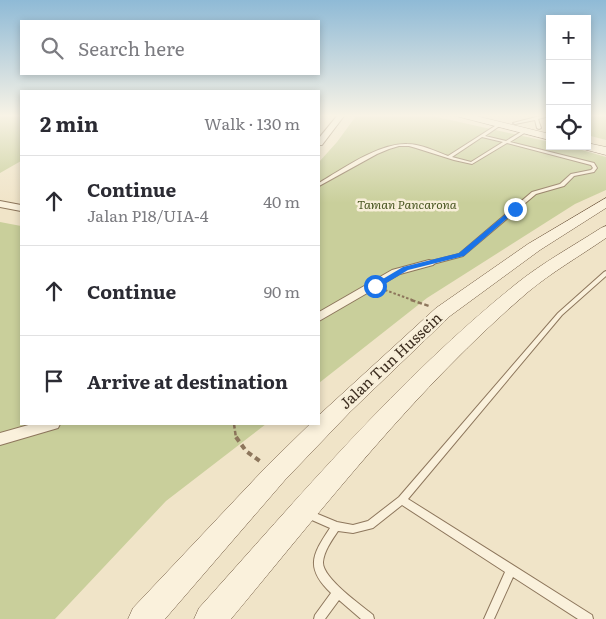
<!DOCTYPE html>
<html lang="en">
<head>
<meta charset="utf-8">
<style>
  body { margin:0; font-family:Literata,serif; background:#f2f2f3; color:#2b2b33 }
  .controls { position:absolute; right:15px; top:15px; display:grid; overflow:hidden; border-radius:0px; box-shadow:0 2px 8px #0003 }
  .controls button { width:45px; height:45px; display:grid; place-items:center; padding:0; border:0; border-bottom:1px solid #e1e1e2; background:#fff; color:#2b2b33; font:25px sans-serif }
  .stop { position:absolute; width:15px; height:15px; margin:-11px; border:4px solid #1a73e8; border-radius:50%; background:#fff }
  .stop.end { background:#1a73e8; border-color:#fff; box-shadow:0 1px 5px #0008 }
  .list { margin:0; padding:0; list-style:none }
  h2 { display:flex; justify-content:space-between; align-items:center; height:65px; margin:0; padding:0 20px; font-size:21px }
  h2 small { font-size:16px; font-weight:400; color:#7c7c81 }
  .list li { display:grid; grid-template-columns:32px 1fr auto; gap:15px; align-items:center; box-sizing:border-box; height:90px; padding:0 20px; border-top:1px solid #e1e1e2 }
  .list b { display:block; font-size:19px; white-space:nowrap }
  .list p { margin:0; font-size:16px; white-space:nowrap; color:#7c7c81 }
  .list em { font-size:16px; font-style:normal; color:#7c7c81 }
  .icon { flex:none; width:28px; height:28px; fill:none; stroke:currentColor; stroke-width:2; stroke-linecap:round; stroke-linejoin:round }
  .map { position:relative; flex:none; width:606px; height:619px; overflow:hidden }
  .search { position:absolute; background:#fff; box-shadow:0 2px 8px #0003; left:20px; top:20px; width:300px; height:55px; display:flex; align-items:center; gap:12px; box-sizing:border-box; padding:0 18px; border-radius:0px; color:#7c7c81; font-size:19px }
  .panel { position:absolute; background:#fff; box-shadow:0 2px 8px #0003; left:20px; top:90px; width:300px; height:335px; border-radius:0px }
  .map>svg:first-child { display:block }
  .green { fill:#c9cf9b }
  .lines { fill:none; stroke-linecap:round; stroke-linejoin:round }
  .lane-casing { stroke:#8d765c; stroke-width:2 }
  .street-casing { stroke:#8d765c; stroke-width:2 }
  .secondary-casing { stroke:#6f573f; stroke-width:1 }
  .path-far2 { stroke:#8d765c; stroke-width:2; stroke-dasharray:2.5 2; stroke-linecap:butt }
  .path-far1 { stroke:#8d765c; stroke-width:2.5; stroke-dasharray:4.5 2.5; stroke-linecap:butt }
  .path { stroke:#8d765c; stroke-width:4; stroke-dasharray:5.5 4; stroke-linecap:butt }
  .lane { fill:#faf1dc; fill-rule:evenodd }
  .street { fill:#faf1dc; fill-rule:evenodd }
  .secondary { fill:#faf1dc; fill-rule:evenodd }
  .route { fill:#1a73e8 }
  .labels { text-anchor:middle; stroke-width:5; stroke-linejoin:round; paint-order:stroke }
  .far-park-label { font-size:12px; font-style:italic; fill:#4d5a26; stroke:#f7eed8 }
  .street-label { font-size:15px; fill:#3d2e20; stroke:#f7eed8 }
</style>
</head>
<body>
<div class="map">
<svg width="606" height="619" viewBox="0 0 606 619">
  <rect width="100%" height="100%" fill="#f0e4c8"/>
  <g class="green">
    <path d="M0,116H21V161L0,173Z"/>
    <path d="M356,116H432L550,142V146H568L606,157V190L575,204L427,298L319,383V162L337,142Z"/>
    <path d="M587,116H606V140L587,135Z"/>
    <path d="M0,222L21,226V424H266L166,501L55,619H0Z"/>
  </g>
  <g class="lines">
    <g class="lane-casing">
      <g id="lane">
        <path d="M540,116H549L538,119L541,128L539,129L537,128L535,120L515,124L513,123Z"/>
        <path d="M498,124L501,125L485,136L506,141L524,130H526V132L510,142L594,163L597,168L594,172L574,176L564,186L536,194L463,256L429,265L426,263L427,262L459,254L532,192L560,184L571,174L591,170L593,168L591,165L507,143L472,164L454,160L416,148L409,146H399L389,149L377,154L319,186V183C342,169 379,143 407,144C421,144 435,151 448,156ZM482,137L503,142L471,162L452,157Z"/>
        <path d="M606,271V276L562,315L408,499L592,615L593,619H578L513,577L494,619H484L505,572L402,505L373,528L353,533L338,531C332,540 324,551 323,562C322,578 361,605 373,615L374,619H361L339,600L325,619H314L315,615L331,593C305,568 312,555 330,528L305,517L303,514L305,511L308,510L337,522L353,525L368,521L399,497L558,313L604,272Z"/>
      </g>
    </g>
    <g class="street-casing">
      <g id="street">
        <path d="M337,116H344L322,145H319V138Z"/>
        <path d="M0,201L21,205V211L0,207Z"/>
        <path d="M429,260L433,261L435,263L433,265L400,274L319,321V312L392,270Z"/>
        <path d="M32,424H60L58,428L0,445V433Z"/>
      </g>
    </g>
    <g class="secondary-casing">
      <g id="secondary">
        <path d="M456,116H476L550,134V140Z"/>
        <path d="M587,143L606,147V155L583,149L581,146H587Z"/>
        <path d="M606,198V208L540,250L450,316L350,412L285,480L165,619H128L133,608L267,466L310,424H319V415L436,308L528,244Z"/>
        <path d="M606,226V238C580,256 552,272 528,292C416,388 325,506 231,619H194L199,608C300,496 398,379 516,284C542,263 573,246 601,228Z"/>
      </g>
    </g>
    <path class="path-far2" d="M385,290L415,301"/>
    <g class="path-far1">
      <path d="M411,300L429,306"/>
      <path d="M234,424L236,438"/>
    </g>
    <path class="path" d="M236,437L246,451L261,462"/>
    <use href="#lane" class="lane"/>
    <use href="#street" class="street"/>
    <use href="#secondary" class="secondary"/>
  </g>
  <linearGradient id="sky" x2="0" y2="1"><stop stop-color="#8fbad6"/><stop offset="0.57" stop-color="#f8f3e6"/><stop offset="1" stop-color="#f8f3e6" stop-opacity="0"/></linearGradient>
  <rect width="606" height="203" fill="url(#sky)"/>
  <path class="route" d="M513,208L518,209L464,256L408,270L378,288L371,286L403,267L459,253Z"/>
  <g class="labels">
    <g class="far-park-label">
      <text x="407" y="209">Taman Pancarona</text>
    </g>
    <g class="street-label">
      <text transform="translate(391 361) rotate(-43)" y="5">Jalan Tun Hussein</text>
    </g>
  </g>
</svg>
<div class="controls">
<button>+</button>
<button>−</button>
<button><svg class="icon" aria-label="locate" viewBox="0 0 24 24"><circle cx="12" cy="12" r="6"/><path d="M12 2v4M12 18v4M2 12h4M18 12h4"/></svg></button>
</div>
<div class="stop" style="left:375px;top:286px"></div>
<div class="stop end" style="left:515px;top:209px"></div>
<div class="search"><svg class="icon" aria-label="search" viewBox="0 0 24 24"><circle cx="10" cy="10" r="6"/><path d="M15 15l6 6"/></svg>Search here</div>
<section class="panel">
<h2>2 min<small>Walk · 130 m</small></h2>
<ul class="list">
<li><svg class="icon" aria-label="ahead" viewBox="0 0 24 24"><path d="M12 20V5M6 11l6-6 6 6"/></svg><div><b>Continue</b><p>Jalan P18/UIA-4</p></div><em>40 m</em></li>
<li><svg class="icon" aria-label="ahead" viewBox="0 0 24 24"><path d="M12 20V5M6 11l6-6 6 6"/></svg><div><b>Continue</b></div><em>90 m</em></li>
<li><svg class="icon" aria-label="arrive" viewBox="0 0 24 24"><path d="M6 21V4h12l-3 4 3 4H6"/></svg><div><b>Arrive at destination</b></div></li>
</ul>
</section>
</div>
</body>
</html>
